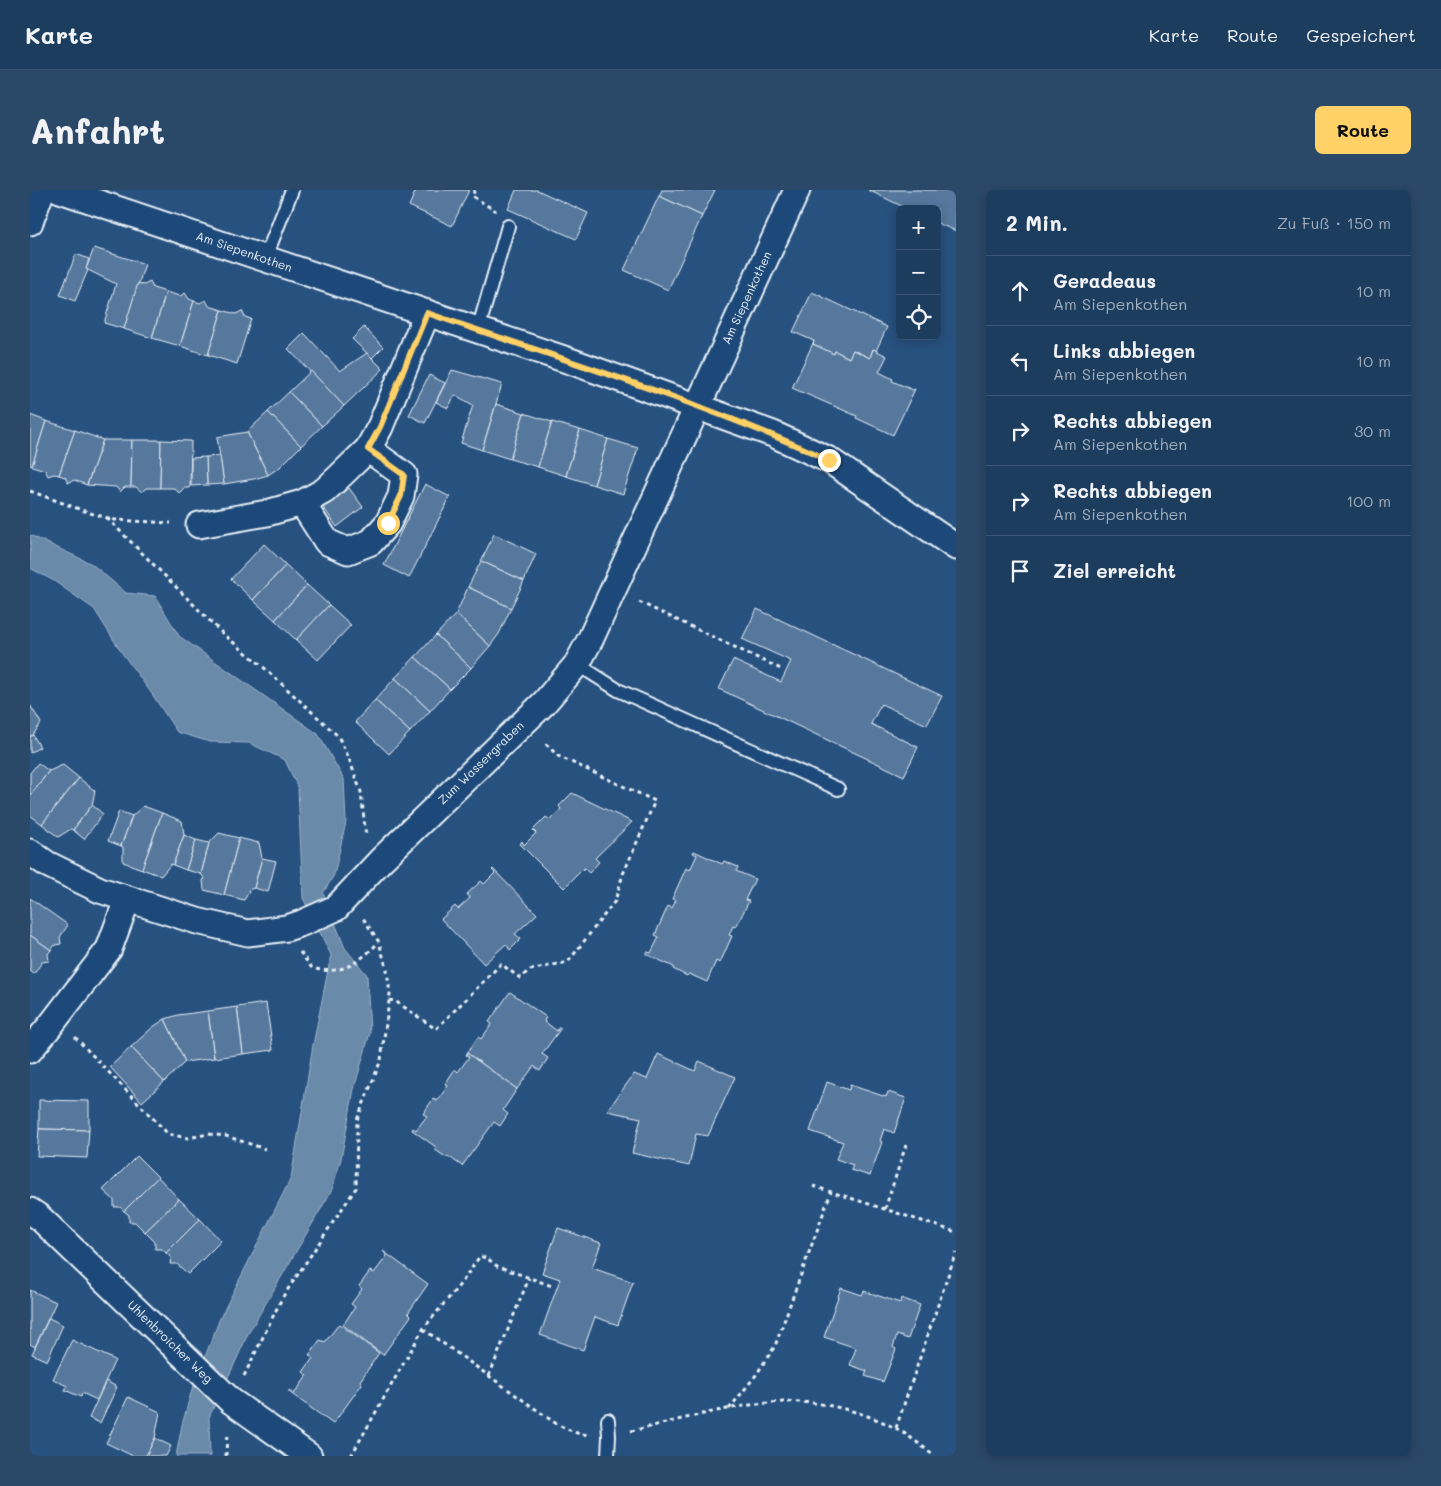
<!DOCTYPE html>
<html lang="de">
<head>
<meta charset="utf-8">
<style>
  body { margin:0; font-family:Mali,sans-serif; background:#2a4868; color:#f1f3f6 }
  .controls { position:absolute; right:15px; top:15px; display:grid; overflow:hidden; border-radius:8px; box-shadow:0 2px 12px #0003 }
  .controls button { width:45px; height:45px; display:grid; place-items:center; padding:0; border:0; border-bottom:1px solid #3b5674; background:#1d3d5f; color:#f1f3f6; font:25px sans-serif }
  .stop { position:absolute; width:15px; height:15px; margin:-11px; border:4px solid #ffd166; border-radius:50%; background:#fff }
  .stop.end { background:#ffd166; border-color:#fff; box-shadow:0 1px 5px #0008 }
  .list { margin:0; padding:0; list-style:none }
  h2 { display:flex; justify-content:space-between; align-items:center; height:65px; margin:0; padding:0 20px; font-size:21px }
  h2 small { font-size:16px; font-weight:400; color:#a0aebd }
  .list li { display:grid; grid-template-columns:32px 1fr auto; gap:15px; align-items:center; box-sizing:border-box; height:70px; padding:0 20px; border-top:1px solid #3b5674 }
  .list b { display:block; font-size:19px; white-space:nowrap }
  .list p { margin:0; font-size:16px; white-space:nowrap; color:#a0aebd }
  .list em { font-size:16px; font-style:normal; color:#a0aebd }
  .icon { flex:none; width:28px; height:28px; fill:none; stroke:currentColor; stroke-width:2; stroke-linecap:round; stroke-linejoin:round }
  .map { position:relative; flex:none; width:926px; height:1266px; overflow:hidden; border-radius:8px }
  header { display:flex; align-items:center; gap:30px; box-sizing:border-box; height:70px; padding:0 25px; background:#1d3d5f; border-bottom:1px solid #3b5674 }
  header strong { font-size:24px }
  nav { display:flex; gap:28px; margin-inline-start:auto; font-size:18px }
  .intro { display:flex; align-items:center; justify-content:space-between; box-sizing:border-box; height:120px; padding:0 30px }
  h1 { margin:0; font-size:35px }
  .button { padding:12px 22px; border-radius:8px; background:#ffd166; color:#111; font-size:18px; font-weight:700 }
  main { display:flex; gap:30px; padding:0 30px }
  aside { flex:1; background:#1d3d5f; border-radius:8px; box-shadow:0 2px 12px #0003 }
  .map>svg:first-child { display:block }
  .water { fill:#6b8aaa; stroke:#9db3c9 }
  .building { fill:#57789d; stroke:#e8f1f8 }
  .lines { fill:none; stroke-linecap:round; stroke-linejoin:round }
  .service-casing { stroke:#e8f1f8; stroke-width:16 }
  .minor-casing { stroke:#e8f1f8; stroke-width:29 }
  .path { stroke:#e8f1f8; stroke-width:3; stroke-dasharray:4 4; stroke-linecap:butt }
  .service { stroke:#1f4a7a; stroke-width:12 }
  .minor { stroke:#1f4a7a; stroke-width:25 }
  .route { stroke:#ffd166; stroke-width:6 }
  .labels { text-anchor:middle; stroke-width:4.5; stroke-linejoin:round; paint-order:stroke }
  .street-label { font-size:12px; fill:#e8f1f8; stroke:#1f4a7a }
</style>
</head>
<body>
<header>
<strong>Karte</strong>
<nav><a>Karte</a><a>Route</a><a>Gespeichert</a></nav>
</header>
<div class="intro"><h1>Anfahrt</h1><a class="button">Route</a></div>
<main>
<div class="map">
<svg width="926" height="1266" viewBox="0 0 926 1266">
  <rect width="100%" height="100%" fill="#27517f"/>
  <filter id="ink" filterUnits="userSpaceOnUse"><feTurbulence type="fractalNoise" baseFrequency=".02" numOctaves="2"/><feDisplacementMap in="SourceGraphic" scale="10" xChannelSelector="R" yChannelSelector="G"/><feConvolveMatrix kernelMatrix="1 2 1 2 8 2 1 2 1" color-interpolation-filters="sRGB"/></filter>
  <g filter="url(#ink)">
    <path class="water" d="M0,345L62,374L96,403L125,406L149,446L288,544L314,589L316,632L304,685L293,703L315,758L337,785L340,843L324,899L311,969L302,1000L218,1144L204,1175L179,1227L180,1266H146L152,1235L161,1203L190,1128L261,988L283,855L301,765L273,708L268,598L255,570L219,553L180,552L147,542L122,504L92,463L64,419L24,391L0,378Z"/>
    <g class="building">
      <path d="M386,0H439L422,36L379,16Z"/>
      <path d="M486,0H507L558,23L546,49L478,19Z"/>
      <path d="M632,0H685L672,26L629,6Z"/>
      <path d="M838,0H926V41L907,33V19H878Z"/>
      <path d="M629,6L672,26L638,100L594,80Z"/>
      <path d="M64,58L115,74L94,139L74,133L86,94L56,79Z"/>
      <path d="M46,64L59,69L56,79L58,80L45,111L30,105Z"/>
      <path d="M120,92L123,98L136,102L122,148L94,139L108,93L114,95Z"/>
      <path d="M136,102L150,106L155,103L159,109L164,111L150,156L122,148Z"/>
      <path d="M782,102L857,137L846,161L843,159L840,168L823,160L819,168L805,161L804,164L783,154L784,151L763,142Z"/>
      <path d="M176,110L179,116L192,120L178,165L150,156L164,111L170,113Z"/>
      <path d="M192,120L206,124L212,121L215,127L221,129L207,174L178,165Z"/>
      <path d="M334,137L353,157L342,168L322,149Z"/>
      <path d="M274,143L310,181L337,163L353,179L314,216L258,159Z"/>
      <path d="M784,151L783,154L804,164L805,161L819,168L823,160L840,168L843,159L857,166L849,182L863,189L862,191L883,200L885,199L863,245L826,228L827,226L762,198Z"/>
      <path d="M422,180L472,194L452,260L431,253L443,215L425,205L418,218L406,212Z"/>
      <path d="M281,181L314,216L292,236L259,202Z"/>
      <path d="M399,185L415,193L395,233L379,225Z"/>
      <path d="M259,202L292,236L271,256L238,222Z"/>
      <path d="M466,214L494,223L480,269L452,260Z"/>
      <path d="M238,222L271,256L250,277L238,285L217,242Z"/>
      <path d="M494,223L522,232L508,277L480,269Z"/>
      <path d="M0,225L16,231L2,276L0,275Z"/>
      <path d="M16,231L45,240L29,285L24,284L18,286L15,280L2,276Z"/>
      <path d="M522,232L550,240L536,286L508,277Z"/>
      <path d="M45,240L73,250L57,295L44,290L38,293L35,287L29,285Z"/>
      <path d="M550,240L578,249L564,295L536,286Z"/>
      <path d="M217,242L238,285L224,289L194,294L187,247Z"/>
      <path d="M578,249L608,258L593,304L564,295Z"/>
      <path d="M73,250H102L101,297H95L90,302L86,297L57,295Z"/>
      <path d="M102,250H131L130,298H116L112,302L106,297H101Z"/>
      <path d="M131,250L161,251L160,298H154L149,303L144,298H130Z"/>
      <path d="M190,266L194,294L177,295L176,267Z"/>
      <path d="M176,267L177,295L161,296V268Z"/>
      <path d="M395,294L420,307L379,388L354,375Z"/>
      <path d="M319,298L333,317L307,337L293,317Z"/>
      <path d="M464,344L506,364L494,391L451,371Z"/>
      <path d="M234,354L256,375L223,410L201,389Z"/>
      <path d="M451,371L494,391L481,418L438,397Z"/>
      <path d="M256,375L277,395L245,430L223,410Z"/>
      <path d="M277,395L299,415L266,450L245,430Z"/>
      <path d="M438,397L481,418L469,444L460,456L426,424Z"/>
      <path d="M299,415L321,435L288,470L266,450Z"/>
      <path d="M727,419L912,506L897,535L851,514L841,534L888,557L874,586L689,499L703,470L751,492L761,471L712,449Z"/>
      <path d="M426,424L460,456L441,478L406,445Z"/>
      <path d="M406,445L441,478L420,499L385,467Z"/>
      <path d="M385,467L420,499L400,521L365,488Z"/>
      <path d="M365,488L400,521L380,542L345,510Z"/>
      <path d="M345,510L380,542L359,564L325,532Z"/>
      <path d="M0,515L11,533L3,545L0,547Z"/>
      <path d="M3,545L10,557L0,563V547Z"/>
      <path d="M8,573L19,581L0,606V583Z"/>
      <path d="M33,575L49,588L12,634L0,625V606L19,581Z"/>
      <path d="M49,588L65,601L62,615L43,640L41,639L28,647L12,634Z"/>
      <path d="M542,603L602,632L565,668L569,672L559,683L554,678L534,698L490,654L492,651L494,655L506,643L503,640L516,627L520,630L531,619L529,616Z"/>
      <path d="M62,615L73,624L54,649L43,640Z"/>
      <path d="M113,616L132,623L112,679L93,672V657L91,656L102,626Z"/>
      <path d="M89,621L102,626L91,656L78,651Z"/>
      <path d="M132,623L152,631L154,645L143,675L141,674L131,686L112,679Z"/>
      <path d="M189,643L209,648L194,705L174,700L173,690L175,689L171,684L179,653Z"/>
      <path d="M154,645L166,650L156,680L143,675Z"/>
      <path d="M209,648L229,653L232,668L224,698L218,700L219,702L214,710L194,705Z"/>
      <path d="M166,650L179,653L171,684L156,680Z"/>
      <path d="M664,661L692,674L694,671L708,677L706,681L725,689L715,710L719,711L706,737L703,736L699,745L702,746L690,773L686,771L677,792L659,784L657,786L643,779L644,777L616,764L617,762L621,763L629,747L625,745L638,716L642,718L646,710L642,709L656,678L660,680L667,665L663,663Z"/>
      <path d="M232,668L246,671L238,702L224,698Z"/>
      <path d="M463,679L507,724L485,744L491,749L480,760L476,754L454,774L411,729L425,716L428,719L440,708L437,704L451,691L454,694L465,683L462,680Z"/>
      <path d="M0,708L38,735L30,747L31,754L25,755L21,760L0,745Z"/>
      <path d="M0,745L21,760L18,764L19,771L12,772L4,784L0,781Z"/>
      <path d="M480,802L516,827L514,831L527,841L529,837L531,838L512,864L518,868L510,881L504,876L487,899L437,863L448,847L451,849L462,834L459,832Z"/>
      <path d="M236,813L243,860L213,864L207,817Z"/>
      <path d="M207,817L213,864L184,868L178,821Z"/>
      <path d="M178,821L184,868L155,872L135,829L148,825Z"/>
      <path d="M135,829L155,872L134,892L101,857L123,837Z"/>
      <path d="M101,857L134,892L112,912L80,877Z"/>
      <path d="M437,863L487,899L473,920L478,924L470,936L464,932L432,976L418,966L417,968L404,959L406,957L382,940L383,938L386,940L397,926L393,924L403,909L407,911L418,896L415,894L425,879L428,882L439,867L436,865Z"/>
      <path d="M628,864L665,881L669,871L705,887L678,946L666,944L659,976L602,963L611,928L577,921L604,884L617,889Z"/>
      <path d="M797,892L819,900L820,895L856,907L858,902L876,908L864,943L854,939L850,951L852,952L840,986L821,980L823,975L806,969L813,952L780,941Z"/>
      <path d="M9,910L59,911V940L9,939Z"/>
      <path d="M9,939L59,940L57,968L7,966Z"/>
      <path d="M107,966L128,987L94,1021L90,1017H84V1010L73,1000Z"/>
      <path d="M128,987L149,1009L115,1042L105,1032H99V1025L94,1021Z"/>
      <path d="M149,1009L170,1029L136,1063L132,1059H125V1052L115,1042Z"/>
      <path d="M170,1029L191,1051L158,1084L147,1074H140L141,1067L136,1063Z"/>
      <path d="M528,1038L571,1053L562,1078L603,1092L588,1135L565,1127L553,1160L510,1145L530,1089L512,1083Z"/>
      <path d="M353,1061L398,1094L378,1123L381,1126L353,1165L313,1135L325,1117L321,1114L332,1099L329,1096L340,1081L344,1083L357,1066Z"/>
      <path d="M811,1098L832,1105L834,1101L870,1113L871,1108L890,1115L878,1149L867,1145L863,1157L866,1159L853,1192L835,1186L837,1181L820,1175L826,1158L794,1147Z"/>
      <path d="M0,1100L26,1112L5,1157L0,1154Z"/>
      <path d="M19,1128L33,1135L17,1171L2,1164Z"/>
      <path d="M309,1134L349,1163L330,1191L332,1194L303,1234L259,1202V1200L264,1204L277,1186L273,1182L283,1168L279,1165L290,1150L295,1152Z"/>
      <path d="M42,1150L85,1170L67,1210L52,1203L51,1207L35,1200L37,1196L23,1189Z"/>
      <path d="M76,1191L87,1197L70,1233L59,1228Z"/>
      <path d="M98,1207L130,1222L125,1248L116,1266H103L76,1253Z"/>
      <path d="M125,1248L141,1256L136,1266H116Z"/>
    </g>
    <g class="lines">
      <g class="service-casing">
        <g id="service">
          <path d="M235,69L262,0"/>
          <path d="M448,140L478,36"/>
          <path d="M547,474L588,500L808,599"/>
          <path d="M578,1230L579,1246L578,1266"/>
        </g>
      </g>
      <g class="minor-casing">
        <g id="minor">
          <path d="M30,0L543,172L743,244L799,270L926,357"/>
          <path d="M0,32L12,0"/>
          <path d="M272,313L297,352L318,361L341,352L358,333L371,306L374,285L338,259"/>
          <path d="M169,335L237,323L272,313L294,301L309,287L338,259L350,237L397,123"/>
          <path d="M0,662L17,674L70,700L167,731L218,743L257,738L272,733L306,718L351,670L514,513L547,474L561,448L767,0"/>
          <path d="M0,860L20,836L79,759L97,710"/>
          <path d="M0,1021L9,1027L201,1211L279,1266"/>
        </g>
      </g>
      <g class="path">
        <path d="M445,0L442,6L466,21"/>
        <path d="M0,301L60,323L85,330L141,333"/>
        <path d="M77,328L193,444L230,474L308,546L318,566L331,602L336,647"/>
        <path d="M609,412L751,479"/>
        <path d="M270,762L282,778C312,786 328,773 349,752"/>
        <path d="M359,810L365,811L406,839L471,774L490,788L500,780L538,772L585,711L593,684L625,611L528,566L514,552"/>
        <path d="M45,847L138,944L158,948L178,944L196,946L235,959"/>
        <path d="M783,996L926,1042"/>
        <path d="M855,1019L876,955"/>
        <path d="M393,1139L528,1235L547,1243L558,1245"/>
        <path d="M214,1186L252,1108L326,998L327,930L351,870L360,804L357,780L349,752L333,728"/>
        <path d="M459,1186L499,1088"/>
        <path d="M699,1219L726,1185L745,1156L801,1002"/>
        <path d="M866,1238L926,1062"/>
        <path d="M601,1241C652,1230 705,1213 757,1212C790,1210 838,1223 867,1239C880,1246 892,1256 904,1266"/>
        <path d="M196,1266L197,1242"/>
        <path d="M321,1266L393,1139L432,1092L450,1066L458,1069L467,1076L522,1096"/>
      </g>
      <use href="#service" class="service"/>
      <use href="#minor" class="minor"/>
    </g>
  </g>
  <g class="lines" filter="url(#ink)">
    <path class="route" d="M358,333L371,306L374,285L338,259L350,237L397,123C532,169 669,211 799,270"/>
  </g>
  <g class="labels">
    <g class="street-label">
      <text transform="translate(214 62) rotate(19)" y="4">Am Siepenkothen</text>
      <text transform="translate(717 108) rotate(-65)" y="4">Am Siepenkothen</text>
      <text transform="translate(451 573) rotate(-44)" y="4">Zum Wassergraben</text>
      <text transform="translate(140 1152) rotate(44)" y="4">Uhlenbroicher Weg</text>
    </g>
  </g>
</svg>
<div class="controls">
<button>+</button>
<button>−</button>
<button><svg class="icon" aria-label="locate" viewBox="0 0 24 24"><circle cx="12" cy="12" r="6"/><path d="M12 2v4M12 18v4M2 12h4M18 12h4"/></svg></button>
</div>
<div class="stop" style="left:358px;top:333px"></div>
<div class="stop end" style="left:799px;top:270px"></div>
</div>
<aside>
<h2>2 Min.<small>Zu Fuß · 150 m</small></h2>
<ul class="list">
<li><svg class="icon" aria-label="ahead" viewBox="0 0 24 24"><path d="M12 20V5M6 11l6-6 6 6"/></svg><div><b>Geradeaus</b><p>Am Siepenkothen</p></div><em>10 m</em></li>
<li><svg class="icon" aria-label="left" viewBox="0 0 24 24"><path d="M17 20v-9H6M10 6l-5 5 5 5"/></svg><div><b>Links abbiegen</b><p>Am Siepenkothen</p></div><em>10 m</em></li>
<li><svg class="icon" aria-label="right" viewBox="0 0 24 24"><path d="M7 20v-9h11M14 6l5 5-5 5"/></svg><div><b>Rechts abbiegen</b><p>Am Siepenkothen</p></div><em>30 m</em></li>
<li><svg class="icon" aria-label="right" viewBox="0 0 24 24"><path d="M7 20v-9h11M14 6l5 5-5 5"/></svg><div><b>Rechts abbiegen</b><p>Am Siepenkothen</p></div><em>100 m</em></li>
<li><svg class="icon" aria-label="arrive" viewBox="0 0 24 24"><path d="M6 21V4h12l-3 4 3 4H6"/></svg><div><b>Ziel erreicht</b></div></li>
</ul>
</aside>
</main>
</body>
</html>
